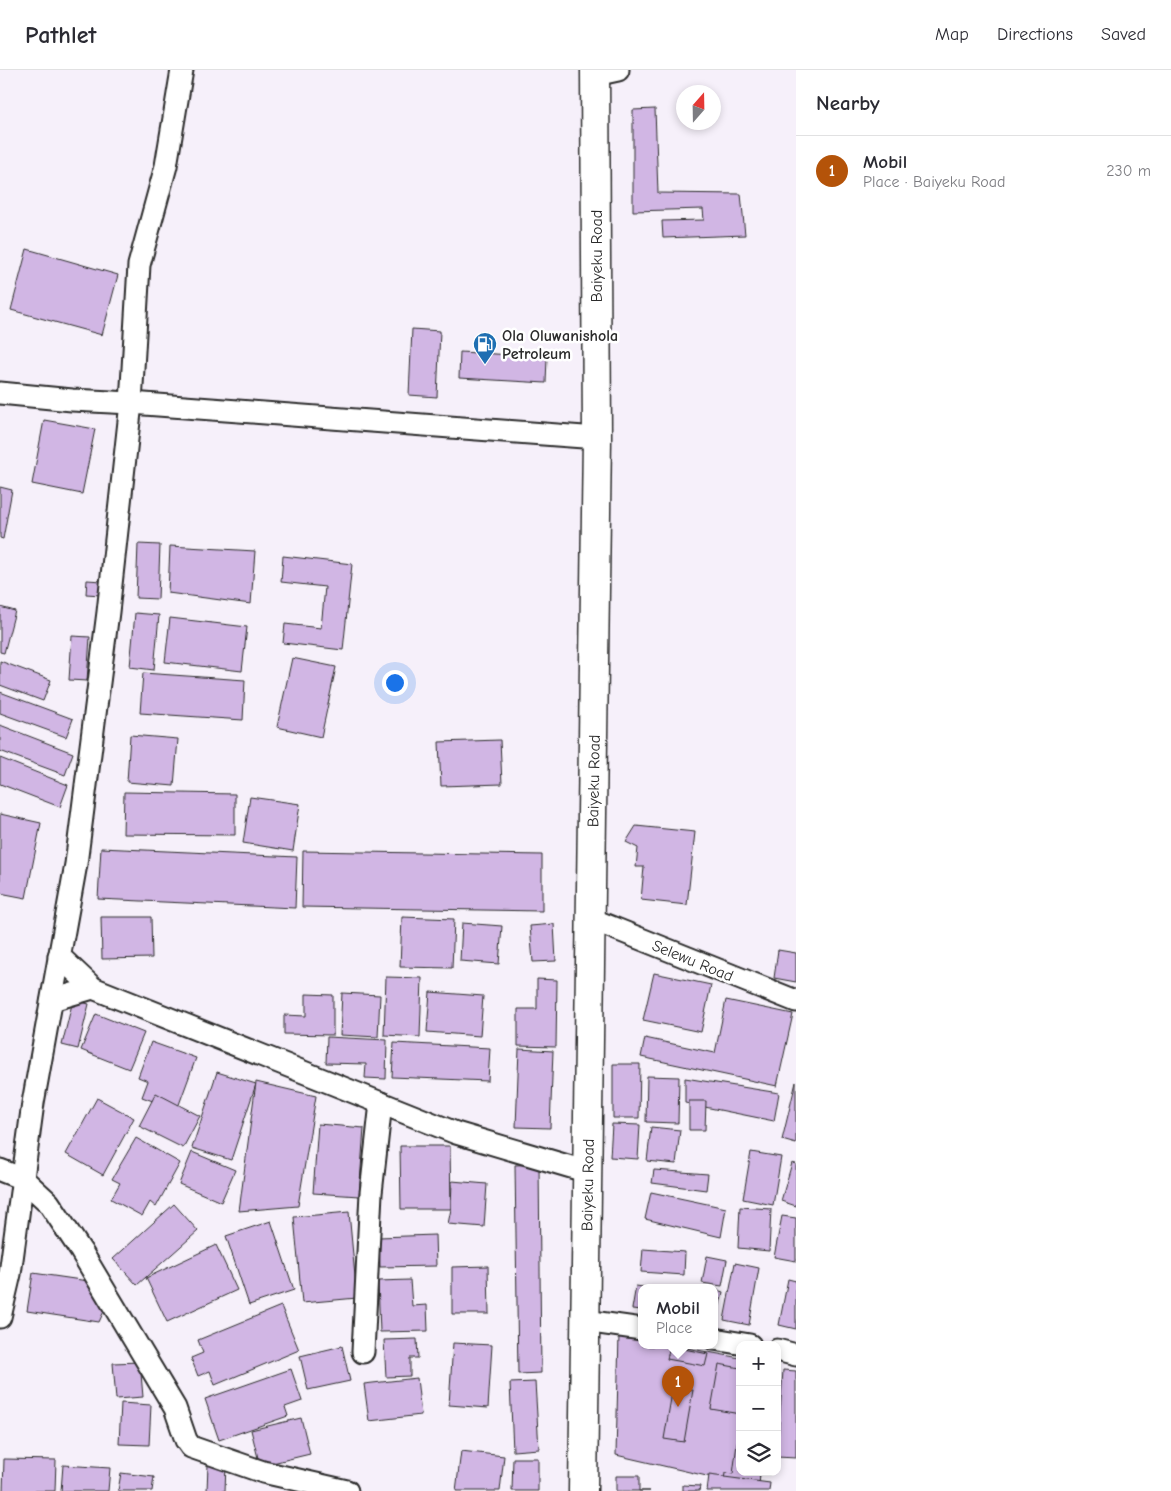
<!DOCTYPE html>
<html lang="en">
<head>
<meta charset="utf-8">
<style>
  body { margin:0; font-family:"Comic Neue",sans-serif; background:#f7f7f7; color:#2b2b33 }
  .controls { position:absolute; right:15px; bottom:15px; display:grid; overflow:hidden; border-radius:10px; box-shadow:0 2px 8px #0003 }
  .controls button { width:45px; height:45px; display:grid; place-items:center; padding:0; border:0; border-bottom:1px solid #e1e1e2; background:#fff; color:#2b2b33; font:25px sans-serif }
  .compass { position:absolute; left:676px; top:15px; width:45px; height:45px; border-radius:50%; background:#fff; box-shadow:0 2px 8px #0003; rotate:20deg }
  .you { position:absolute; left:394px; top:612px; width:18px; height:18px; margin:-12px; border:4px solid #fff; border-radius:50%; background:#1a73e8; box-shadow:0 0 0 8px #1a73e833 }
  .badge { display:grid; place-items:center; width:32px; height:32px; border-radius:50%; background:#b45309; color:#fff; font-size:16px; font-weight:700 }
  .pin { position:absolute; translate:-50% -41px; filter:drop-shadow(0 1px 2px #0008) }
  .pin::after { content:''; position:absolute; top:26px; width:18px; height:15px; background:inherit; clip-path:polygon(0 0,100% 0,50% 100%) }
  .popup { position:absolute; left:638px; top:1214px; width:80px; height:65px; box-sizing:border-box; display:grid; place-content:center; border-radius:10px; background:#fff; filter:drop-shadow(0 1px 4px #0005); font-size:16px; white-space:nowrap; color:#7c7c81 }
  .popup b { font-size:19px; color:#2b2b33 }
  .popup::after { content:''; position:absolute; left:50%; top:100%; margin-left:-10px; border:10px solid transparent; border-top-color:#fff }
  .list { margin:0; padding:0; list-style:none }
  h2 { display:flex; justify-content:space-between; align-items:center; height:65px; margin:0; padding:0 20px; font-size:21px }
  h2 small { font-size:16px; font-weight:400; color:#7c7c81 }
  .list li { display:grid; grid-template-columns:32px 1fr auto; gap:15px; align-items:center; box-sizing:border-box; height:70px; padding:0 20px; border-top:1px solid #e1e1e2 }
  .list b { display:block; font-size:19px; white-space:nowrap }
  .list p { margin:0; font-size:16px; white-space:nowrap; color:#7c7c81 }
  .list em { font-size:16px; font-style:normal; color:#7c7c81 }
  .icon { flex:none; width:28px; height:28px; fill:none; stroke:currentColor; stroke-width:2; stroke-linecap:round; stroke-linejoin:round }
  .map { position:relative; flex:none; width:796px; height:1421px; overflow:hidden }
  header { display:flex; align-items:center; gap:30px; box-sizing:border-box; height:70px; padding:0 25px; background:#fff; border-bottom:1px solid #e1e1e2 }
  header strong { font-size:24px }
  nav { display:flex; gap:28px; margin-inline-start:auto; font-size:18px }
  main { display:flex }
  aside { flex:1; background:#fff }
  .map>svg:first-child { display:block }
  .building { fill:#d1b6e4; stroke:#2b2b2b }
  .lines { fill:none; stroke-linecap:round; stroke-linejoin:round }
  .minor-casing { stroke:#2b2b2b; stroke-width:25 }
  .secondary-casing { stroke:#2b2b2b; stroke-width:31 }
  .minor { stroke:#fff; stroke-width:21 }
  .secondary { stroke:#fff; stroke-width:28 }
  .labels { text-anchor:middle; stroke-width:5; stroke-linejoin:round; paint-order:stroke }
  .street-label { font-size:16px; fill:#2b2b2b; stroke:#fff }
  .poi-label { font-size:16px; font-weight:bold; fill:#2b2b2b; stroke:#fff; text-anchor:start }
</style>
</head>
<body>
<header>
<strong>Pathlet</strong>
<nav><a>Map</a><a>Directions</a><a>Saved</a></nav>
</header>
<main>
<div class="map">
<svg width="796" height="1421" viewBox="0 0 796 1421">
  <rect width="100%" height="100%" fill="#f6f0fa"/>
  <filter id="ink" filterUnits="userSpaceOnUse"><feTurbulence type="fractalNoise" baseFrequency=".02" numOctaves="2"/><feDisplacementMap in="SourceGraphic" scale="10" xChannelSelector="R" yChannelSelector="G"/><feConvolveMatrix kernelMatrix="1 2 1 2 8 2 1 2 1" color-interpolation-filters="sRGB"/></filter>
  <g filter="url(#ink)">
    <g class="building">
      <path d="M655,39L658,123L741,124L745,165L663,168L662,151L704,150L703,139L633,141V40Z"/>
      <path d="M27,179L118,205L102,265L11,240Z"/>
      <path d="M412,259L440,261L437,327L409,325Z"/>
      <path d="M460,282L547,287L546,313L459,308Z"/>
      <path d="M44,350L95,359L82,424L32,414Z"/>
      <path d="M0,417L12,420L3,469L0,468Z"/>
      <path d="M138,474L160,475L158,529L136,528Z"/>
      <path d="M170,476L255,481L251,534L168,523Z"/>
      <path d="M283,486L352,494L343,580L283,573L285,554L321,558L325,517L281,512Z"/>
      <path d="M87,510L102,511L101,525L86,524Z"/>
      <path d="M0,537L15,541L4,583L0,582Z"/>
      <path d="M135,543L159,545L154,600L130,597Z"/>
      <path d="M170,548L247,557L242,601L165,592Z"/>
      <path d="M72,566L90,567L87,611L69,610Z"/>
      <path d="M292,588L336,597L321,667L277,657Z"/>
      <path d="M0,591L51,610L43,631L0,615Z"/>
      <path d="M143,603L245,610L243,650L140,643Z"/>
      <path d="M0,622L73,649L66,667L0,643Z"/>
      <path d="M0,655L73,683L65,705L0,681Z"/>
      <path d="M130,665L178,669L174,716L127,712Z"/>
      <path d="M500,670L502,714L441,716L439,672Z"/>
      <path d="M0,688L68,715L60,737L0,714Z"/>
      <path d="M124,722L235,724V765L123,764Z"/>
      <path d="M250,727L300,734L293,781L243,773Z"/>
      <path d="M0,744L41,753L26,828L0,823Z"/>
      <path d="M636,756L695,762L687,835L641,830L644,797H636L638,778L626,772Z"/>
      <path d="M101,778L297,787L295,838L98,829Z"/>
      <path d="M303,781L542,785V841L302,837Z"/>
      <path d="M101,847H151L152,888L102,889Z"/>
      <path d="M402,847L454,849L452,898L400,897Z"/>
      <path d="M462,853L502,856L499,894L460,891Z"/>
      <path d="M554,854L556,891L533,892L530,856Z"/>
      <path d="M778,880L796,883V912L774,908Z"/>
      <path d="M654,903L711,915L701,962L643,950Z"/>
      <path d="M386,907L422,908L420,967L384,965Z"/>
      <path d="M537,909L557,910L556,977L518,976V939H537Z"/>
      <path d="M430,922L483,926L480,966L427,962Z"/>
      <path d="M342,923L380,925L378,967L340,965Z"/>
      <path d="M306,924L333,925V965L284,964V945L306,946Z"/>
      <path d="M73,930L89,934L78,979L62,975Z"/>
      <path d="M726,930L793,944L777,1016L641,987L645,968L715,983Z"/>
      <path d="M96,944L144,963L129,999L81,980Z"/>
      <path d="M327,967L387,970L386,1009L365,1008L366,994L326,993Z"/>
      <path d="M151,972L196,988L177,1040L142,1027L148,1011L138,1007Z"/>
      <path d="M394,973L490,978L488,1011L392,1007Z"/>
      <path d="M519,979L553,981L550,1058L516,1057Z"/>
      <path d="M613,994H640L639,1048H613Z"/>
      <path d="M217,1002L256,1014L231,1090L192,1078Z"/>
      <path d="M647,1006L679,1007L678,1053L646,1052Z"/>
      <path d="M685,1008L779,1023L774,1051L685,1033Z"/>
      <path d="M256,1012L316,1026L298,1136L239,1141Z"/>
      <path d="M796,1012V1074L782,1070Z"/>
      <path d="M156,1023L200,1046L183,1078L139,1056Z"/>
      <path d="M97,1028L134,1048L103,1105L66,1084Z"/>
      <path d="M689,1031H706L705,1060H689Z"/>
      <path d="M318,1054L364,1058L359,1126L313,1123Z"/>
      <path d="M612,1054L640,1055L638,1089L610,1087Z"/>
      <path d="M651,1057L680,1060L676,1094L647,1091Z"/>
      <path d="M136,1068L180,1093L156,1137L150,1132L142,1146L111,1129L120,1113L112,1109Z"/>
      <path d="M400,1076H450L451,1139H401Z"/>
      <path d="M192,1082L235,1100L221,1132L179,1114Z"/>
      <path d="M751,1082L781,1087L773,1135L743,1129Z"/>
      <path d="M792,1093L796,1094V1136L781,1131Z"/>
      <path d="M539,1094L541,1303L518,1304L515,1095Z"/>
      <path d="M654,1100L708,1104L706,1120L652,1113Z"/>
      <path d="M452,1111L487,1114L484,1157L448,1154L451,1139Z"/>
      <path d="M651,1122L726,1138L721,1167L645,1149Z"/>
      <path d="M174,1134L198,1161L137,1215L113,1189Z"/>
      <path d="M740,1137L771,1139L769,1181L738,1178Z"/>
      <path d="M349,1142L357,1228L302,1233L294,1147Z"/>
      <path d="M782,1146L796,1148V1191L774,1187Z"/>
      <path d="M271,1151L294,1220L249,1235L226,1166Z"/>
      <path d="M435,1165L436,1196L380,1197L379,1167Z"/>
      <path d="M216,1175L237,1220L167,1252L146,1208Z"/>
      <path d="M643,1179L685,1182L684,1205L641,1202Z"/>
      <path d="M707,1186L727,1190L722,1216L702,1213Z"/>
      <path d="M735,1193L759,1198L749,1255L724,1250Z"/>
      <path d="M488,1196L489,1244H452V1197Z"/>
      <path d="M33,1203L95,1212L105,1239L99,1252L27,1241Z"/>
      <path d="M788,1209L796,1211V1259L779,1255Z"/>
      <path d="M410,1210L412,1236L427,1235L428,1261L380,1262L378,1211Z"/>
      <path d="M636,1216L650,1218H642V1240L632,1239Z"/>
      <path d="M714,1219L723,1222L716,1250H714Z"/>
      <path d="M281,1236L299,1280L215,1315L210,1301L198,1306L191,1288L203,1283L198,1270Z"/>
      <path d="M619,1264L642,1269V1276H676L740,1288V1402H760L759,1417L724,1410L616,1385Z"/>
      <path d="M417,1269L418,1288H410V1306L386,1307L384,1270Z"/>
      <path d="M453,1273L492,1275L488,1338L449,1335Z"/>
      <path d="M342,1276L350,1311L308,1320L300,1286Z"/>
      <path d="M670,1276L708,1284L705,1296L667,1289Z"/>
      <path d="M140,1292L143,1327L116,1329L113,1293Z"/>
      <path d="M719,1294L740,1298V1344L711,1339Z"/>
      <path d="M291,1299L302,1331L285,1337L288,1346L219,1370L205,1329Z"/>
      <path d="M783,1300L796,1301V1388L777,1387Z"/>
      <path d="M417,1308L421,1345L369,1351L364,1314Z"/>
      <path d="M535,1312L539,1379L513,1381L510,1313Z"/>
      <path d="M673,1317L693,1320L684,1372L664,1369Z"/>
      <path d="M121,1333L151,1335L149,1375L119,1374Z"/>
      <path d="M301,1348L310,1384L260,1396L251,1360Z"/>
      <path d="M739,1359L740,1402H760L759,1417L724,1410L725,1403L733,1404Z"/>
      <path d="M461,1381L504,1386L500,1421H456Z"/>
      <path d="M513,1388H538V1421H512Z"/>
      <path d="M4,1389L56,1390L55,1421H3Z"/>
      <path d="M208,1394H226L225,1421H207Z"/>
      <path d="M63,1395L110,1398L108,1421H61Z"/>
      <path d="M121,1403L154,1407L152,1421H118Z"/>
      <path d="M709,1405L770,1413L769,1421H707Z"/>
      <path d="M616,1406H639V1421H650H616Z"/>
      <path d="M683,1415L700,1416L699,1421H683Z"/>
    </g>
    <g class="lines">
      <g class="minor-casing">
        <g id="minor">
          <path d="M595,5L618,0"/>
          <path d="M0,323L72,330L131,333L597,368"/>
          <path d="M591,849L796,931"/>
          <path d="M59,886L93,918L456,1063L588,1102"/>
          <path d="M52,930L93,918"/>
          <path d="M0,1100L23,1109L49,1133L81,1181L175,1338L186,1370L191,1377L263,1402L347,1421"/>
          <path d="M0,1247L10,1204L33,1033L76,794L108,542L131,333L139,195L166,96L182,0"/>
          <path d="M585,1251L642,1259"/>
          <path d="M714,1269L750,1275"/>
          <path d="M777,1280L796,1285"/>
          <path d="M363,1282L371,1123L381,1033"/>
        </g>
      </g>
      <g class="secondary-casing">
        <path id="secondary" d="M583,1421L597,368L595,0"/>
      </g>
      <use href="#minor" class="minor"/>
      <use href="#secondary" class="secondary"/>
    </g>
  </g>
  <defs>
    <g id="fuel-pin" transform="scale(1.25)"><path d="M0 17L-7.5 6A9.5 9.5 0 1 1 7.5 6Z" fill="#1f6fb2" stroke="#fff"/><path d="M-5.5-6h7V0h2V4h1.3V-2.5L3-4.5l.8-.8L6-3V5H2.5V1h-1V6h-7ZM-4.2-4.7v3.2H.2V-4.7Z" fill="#fff"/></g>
  </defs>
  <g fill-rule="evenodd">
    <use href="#fuel-pin" x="485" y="274"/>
  </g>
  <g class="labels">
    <g class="street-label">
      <text transform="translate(596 186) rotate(-90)" y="6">Baiyeku Road</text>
      <text transform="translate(593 711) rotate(-89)" y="6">Baiyeku Road</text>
      <text transform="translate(693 890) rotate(22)" y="6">Selewu Road</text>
      <text transform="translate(587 1115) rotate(-89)" y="6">Baiyeku Road</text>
    </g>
    <g class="poi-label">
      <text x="502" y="271">Ola Oluwanishola<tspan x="502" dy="18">Petroleum</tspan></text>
    </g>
  </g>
</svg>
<div class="controls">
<button>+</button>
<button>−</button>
<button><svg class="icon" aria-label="layers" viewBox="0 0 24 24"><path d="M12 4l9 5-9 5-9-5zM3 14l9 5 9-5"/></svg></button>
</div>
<svg class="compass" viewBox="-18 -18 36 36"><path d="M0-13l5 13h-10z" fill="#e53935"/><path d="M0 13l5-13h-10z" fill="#7c7c81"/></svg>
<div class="you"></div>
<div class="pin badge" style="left:678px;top:1337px">1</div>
<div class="popup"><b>Mobil</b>Place</div>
</div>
<aside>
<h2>Nearby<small></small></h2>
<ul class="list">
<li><span class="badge">1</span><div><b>Mobil</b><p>Place · Baiyeku Road</p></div><em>230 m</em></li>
</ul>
</aside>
</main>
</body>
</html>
